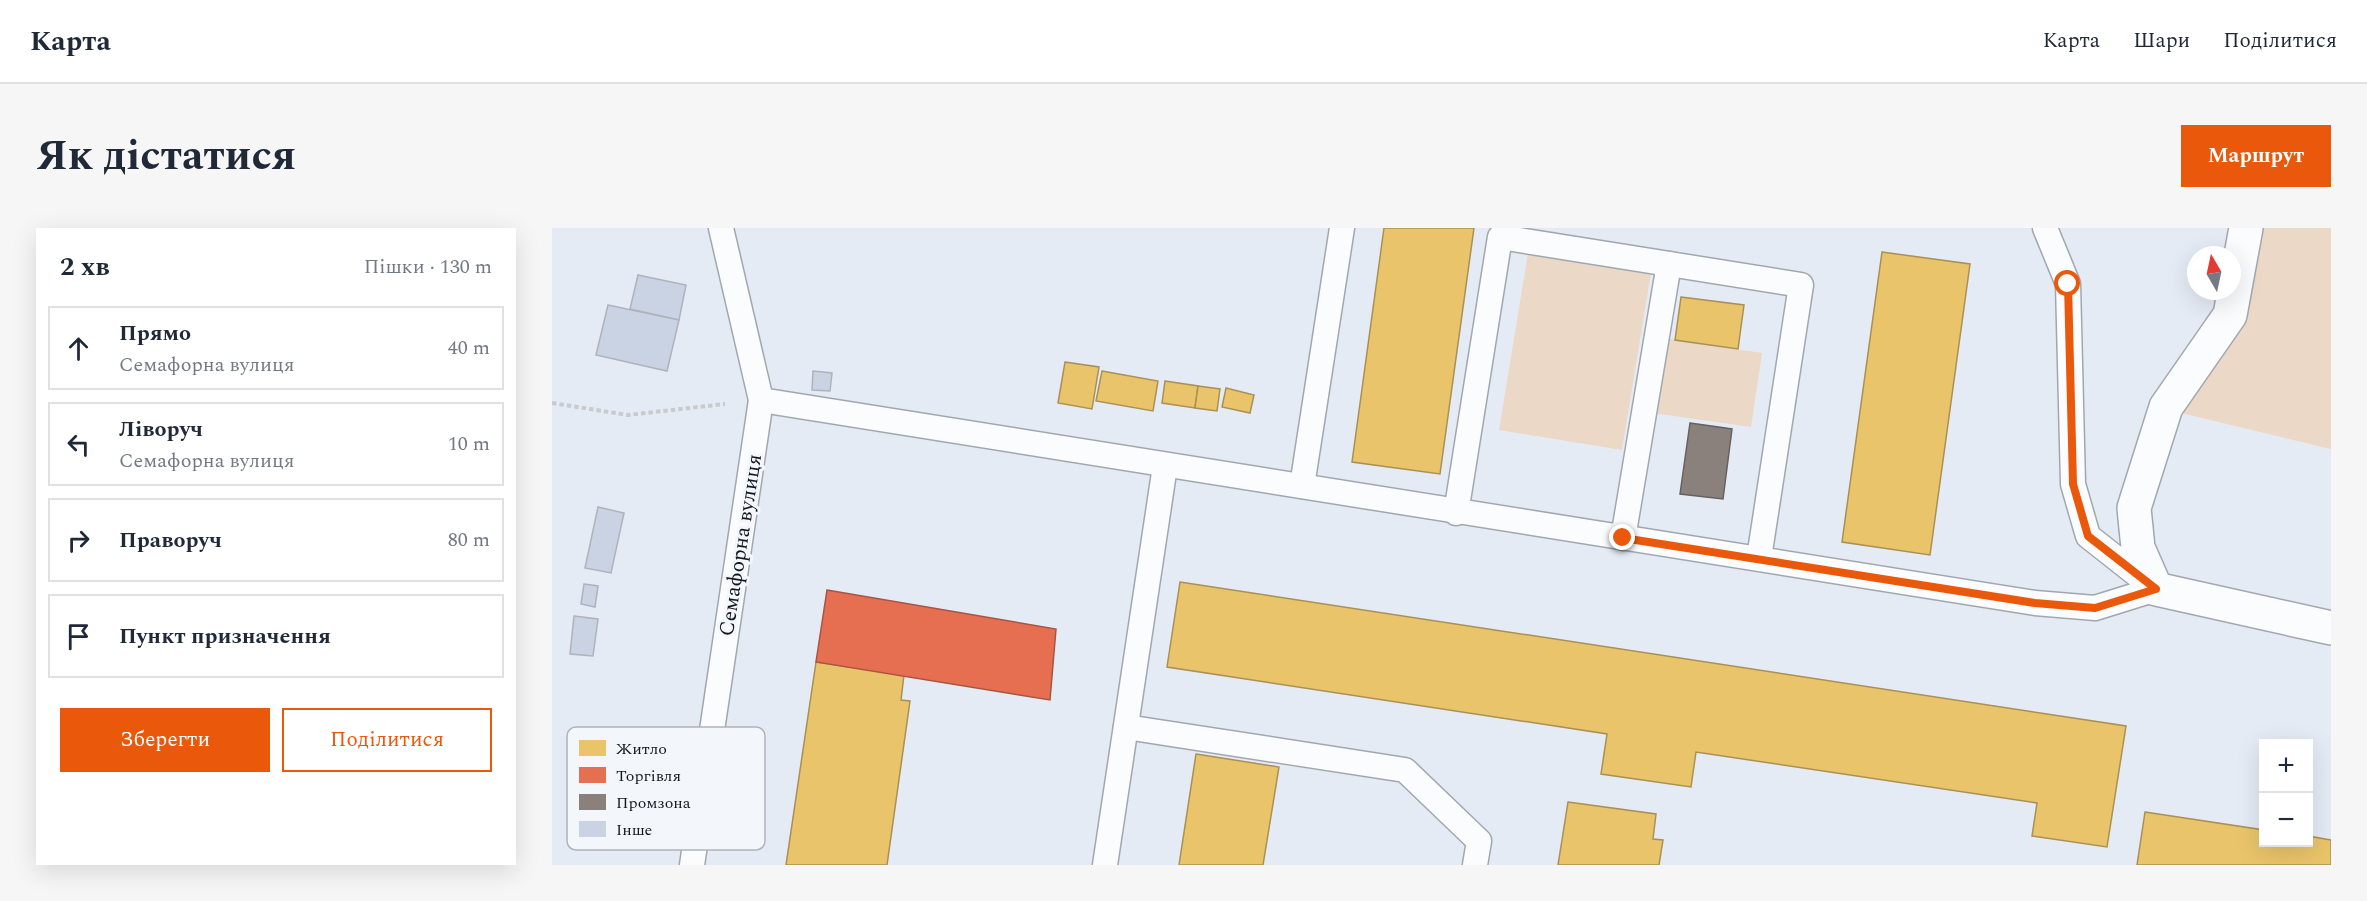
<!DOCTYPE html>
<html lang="uk">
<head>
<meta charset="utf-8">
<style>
  body { margin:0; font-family:Spectral,serif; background:#f6f6f7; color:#1f2937 }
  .controls { position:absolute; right:18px; bottom:18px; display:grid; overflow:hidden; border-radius:0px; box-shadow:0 6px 24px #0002 }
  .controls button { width:54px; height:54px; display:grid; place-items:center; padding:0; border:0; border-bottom:2px solid #e0e1e3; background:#fff; color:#1f2937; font:30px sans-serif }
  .compass { position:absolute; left:1635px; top:18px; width:54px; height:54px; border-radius:50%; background:#fff; box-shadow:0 6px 24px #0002; rotate:351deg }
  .stop { position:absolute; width:18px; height:18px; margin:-14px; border:4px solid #ea580c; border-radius:50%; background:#fff }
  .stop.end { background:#ea580c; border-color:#fff; box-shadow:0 2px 6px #0008 }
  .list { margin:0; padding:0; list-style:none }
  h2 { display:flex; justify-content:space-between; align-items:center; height:78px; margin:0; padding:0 24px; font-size:26px }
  h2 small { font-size:20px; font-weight:400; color:#747a83 }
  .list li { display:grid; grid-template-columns:39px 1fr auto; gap:18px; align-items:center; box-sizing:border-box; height:84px; margin:0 12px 12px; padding:0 12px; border:2px solid #e0e1e3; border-radius:0px }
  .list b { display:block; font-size:22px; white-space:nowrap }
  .list p { margin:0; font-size:20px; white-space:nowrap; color:#747a83 }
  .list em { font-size:20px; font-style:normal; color:#747a83 }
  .actions { display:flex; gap:12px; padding:18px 24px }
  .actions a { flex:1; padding:14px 0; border:2px solid #ea580c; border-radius:0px; text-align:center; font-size:21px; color:#ea580c }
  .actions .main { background:#ea580c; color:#fff }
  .icon { flex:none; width:33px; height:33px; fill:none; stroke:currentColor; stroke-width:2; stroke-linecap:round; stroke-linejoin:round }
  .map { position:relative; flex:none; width:1779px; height:637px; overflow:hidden; border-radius:0px }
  header { display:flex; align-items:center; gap:36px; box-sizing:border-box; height:84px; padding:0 30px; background:#fff; border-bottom:2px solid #e0e1e3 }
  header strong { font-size:28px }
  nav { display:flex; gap:33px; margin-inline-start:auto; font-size:21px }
  .intro { display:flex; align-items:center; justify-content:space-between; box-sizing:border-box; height:144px; padding:0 36px }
  h1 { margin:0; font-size:42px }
  .button { padding:15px 27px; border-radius:0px; background:#ea580c; color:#fff; font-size:21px; font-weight:700 }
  main { display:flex; gap:36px; padding:0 36px }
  aside { flex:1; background:#fff; border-radius:0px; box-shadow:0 6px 24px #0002 }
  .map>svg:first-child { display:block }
  .green { fill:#ebd8c7 }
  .homes { fill:#e9c46a; stroke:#a99054; stroke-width:1.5 }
  .shops { fill:#e76f51; stroke:#a75542; stroke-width:1.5 }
  .industry { fill:#8a817c; stroke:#666160; stroke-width:1.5 }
  .building { fill:#cad3e3; stroke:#aeb3bb; stroke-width:1.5 }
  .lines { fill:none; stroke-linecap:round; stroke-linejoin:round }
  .service-casing { stroke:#a2a7af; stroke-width:27 }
  .minor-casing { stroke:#a2a7af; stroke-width:36 }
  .path { stroke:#c8cace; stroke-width:4; stroke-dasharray:4.5 3; stroke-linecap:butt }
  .service { stroke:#fbfcfe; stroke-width:24 }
  .minor { stroke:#fbfcfe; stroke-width:33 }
  .route { stroke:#ea580c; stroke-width:8 }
  .labels { text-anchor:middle; stroke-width:6; stroke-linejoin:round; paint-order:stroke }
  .street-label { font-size:21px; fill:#13171f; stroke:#f3f6fa }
  .key { fill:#f3f6fa; stroke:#b0b3b8; stroke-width:1.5 }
  .key-label { font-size:16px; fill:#13171f }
</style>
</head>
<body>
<header>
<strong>Карта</strong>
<nav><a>Карта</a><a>Шари</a><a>Поділитися</a></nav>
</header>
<div class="intro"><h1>Як дістатися</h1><a class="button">Маршрут</a></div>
<main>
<aside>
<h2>2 хв<small>Пішки · 130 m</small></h2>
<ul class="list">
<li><svg class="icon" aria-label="ahead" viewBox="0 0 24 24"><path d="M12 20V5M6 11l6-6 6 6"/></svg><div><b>Прямо</b><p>Семафорна вулиця</p></div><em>40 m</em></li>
<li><svg class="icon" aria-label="left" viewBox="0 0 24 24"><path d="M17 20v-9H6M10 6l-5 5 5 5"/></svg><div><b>Ліворуч</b><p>Семафорна вулиця</p></div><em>10 m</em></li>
<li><svg class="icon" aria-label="right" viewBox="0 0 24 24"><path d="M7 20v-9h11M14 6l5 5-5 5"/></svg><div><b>Праворуч</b></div><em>80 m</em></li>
<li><svg class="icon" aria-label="arrive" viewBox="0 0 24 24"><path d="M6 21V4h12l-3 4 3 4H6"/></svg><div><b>Пункт призначення</b></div></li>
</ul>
<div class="actions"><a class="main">Зберегти</a><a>Поділитися</a></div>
</aside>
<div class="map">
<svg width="1779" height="637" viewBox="0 0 1779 637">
  <rect width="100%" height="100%" fill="#e5ebf5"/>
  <g class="green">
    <path d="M1706,0H1779V221L1621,183Z"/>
    <path d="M976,25L1099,45L1070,222L947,202Z"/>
    <path d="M1112,110L1210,125L1199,199L1101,185Z"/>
  </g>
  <g class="homes">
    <path d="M832,0H922L888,246L800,234Z"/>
    <path d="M1330,24L1418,36L1378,327L1290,314Z"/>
    <path d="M1129,69L1192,77L1186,121L1123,112Z"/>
    <path d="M513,134L547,139L540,181L506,175Z"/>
    <path d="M550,143L606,153L601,183L544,173Z"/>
    <path d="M613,153L646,158L643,180L610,175Z"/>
    <path d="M646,158L668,161L665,183L643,180Z"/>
    <path d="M674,160L702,167L698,185L670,179Z"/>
    <path d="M628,354L1574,498L1555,619L1480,608L1485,575L1144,524L1139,559L1049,546L1055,506L615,439Z"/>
    <path d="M264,434L352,447L349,472L358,473L335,637H234Z"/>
    <path d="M644,526L727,539L711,637H627Z"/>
    <path d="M1016,574L1104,586L1101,611L1111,612L1107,637H1006Z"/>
    <path d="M1593,584L1712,602V614H1756V608L1779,612V637H1585Z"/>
  </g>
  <path class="shops" d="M275,362L504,401L498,472L264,434Z"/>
  <path class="industry" d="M1138,195L1180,201L1171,271L1128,266Z"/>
  <g class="building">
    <path d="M86,47L134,57L127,92L78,81Z"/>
    <path d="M56,77L127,92L115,143L44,127Z"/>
    <path d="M261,143L280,145L278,163L260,162Z"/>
    <path d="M46,279L72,285L59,345L33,340Z"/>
    <path d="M32,356L46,358L43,379L29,376Z"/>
    <path d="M22,388L46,391L41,428L18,426Z"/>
  </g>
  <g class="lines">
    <g class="service-casing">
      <g id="service">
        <path d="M1493,0L1516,56L1521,256L1536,308L1602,360"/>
        <path d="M209,172L1483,375L1543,380L1604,361"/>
        <path d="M750,258L790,0"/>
        <path d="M904,285L948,9L1249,57L1207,330"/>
        <path d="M1071,310L1117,36"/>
        <path d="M574,499L853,542L927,613L923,637"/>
        <path d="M140,637L209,172L169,0"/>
        <path d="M553,637L613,238"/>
      </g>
    </g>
    <g class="minor-casing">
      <path id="minor" d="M1694,0L1678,87L1614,179L1582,280L1586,320L1604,361L1779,400"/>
    </g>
    <path class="path" d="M0,175L76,187L173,176"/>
    <use href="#service" class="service"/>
    <use href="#minor" class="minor"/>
  </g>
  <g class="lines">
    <path class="route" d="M1071,310L1483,375L1543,380L1604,361L1536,308L1521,256L1516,56"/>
  </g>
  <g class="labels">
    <g class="street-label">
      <text transform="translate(188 317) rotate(-81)" y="7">Семафорна вулиця</text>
    </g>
  </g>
  <rect x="15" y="499" width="198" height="123" rx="9" class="key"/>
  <rect x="27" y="512" width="27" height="16" fill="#e9c46a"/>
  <rect x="27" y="539" width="27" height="16" fill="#e76f51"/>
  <rect x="27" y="566" width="27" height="16" fill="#8a817c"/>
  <rect x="27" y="593" width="27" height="16" fill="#cad3e3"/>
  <g class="key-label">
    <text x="64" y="526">Житло</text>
    <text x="64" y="553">Торгівля</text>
    <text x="64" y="580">Промзона</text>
    <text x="64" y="607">Інше</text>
  </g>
</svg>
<div class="controls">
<button>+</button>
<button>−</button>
</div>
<svg class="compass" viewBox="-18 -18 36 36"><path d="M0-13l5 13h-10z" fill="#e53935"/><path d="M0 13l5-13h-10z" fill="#747a83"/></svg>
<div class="stop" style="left:1516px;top:56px"></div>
<div class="stop end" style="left:1071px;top:310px"></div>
</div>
</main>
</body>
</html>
